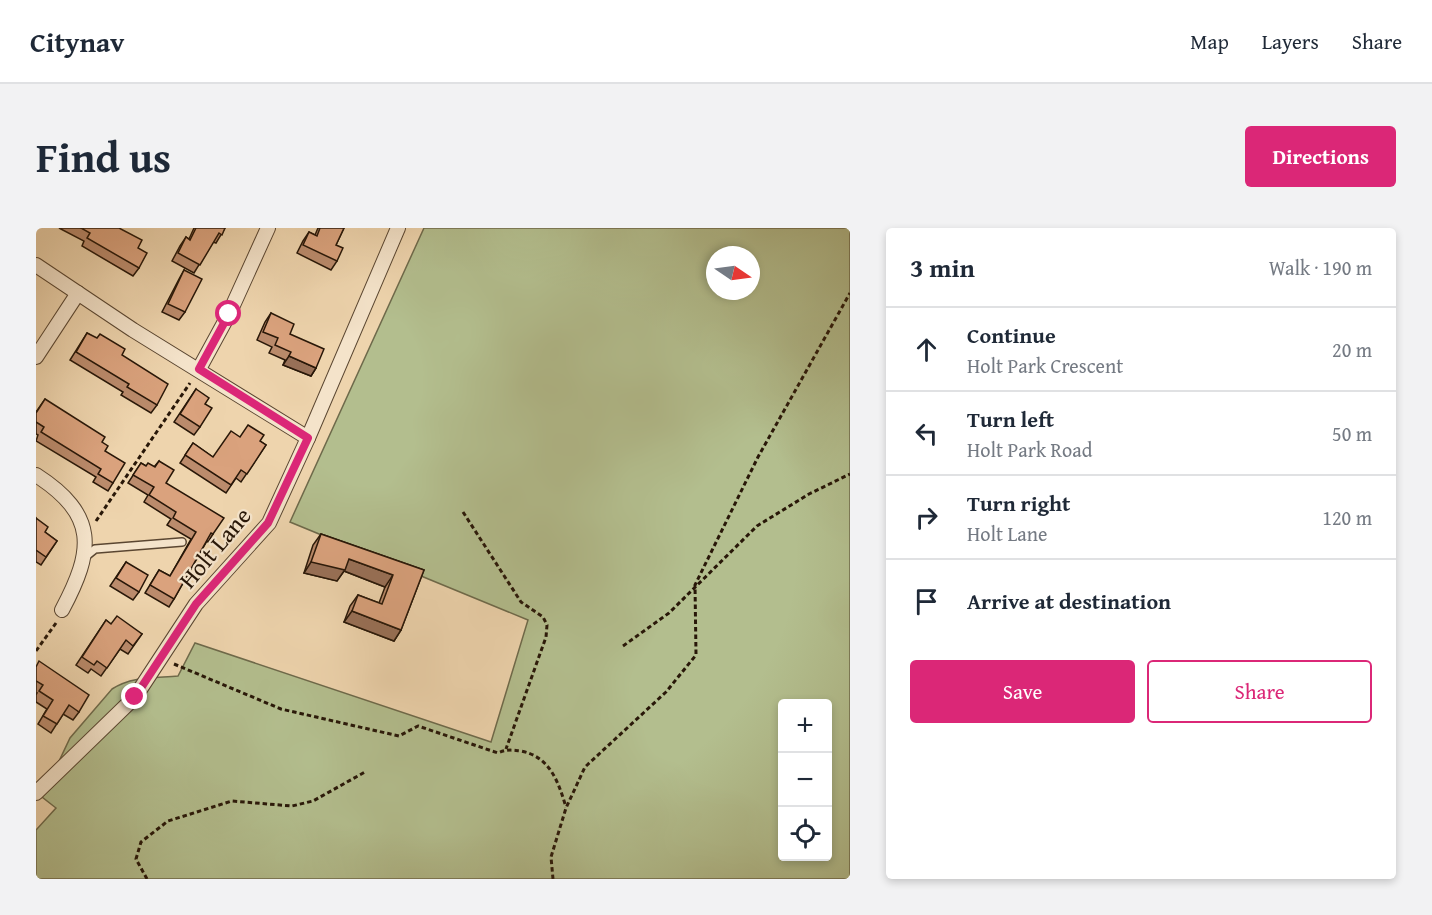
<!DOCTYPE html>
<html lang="en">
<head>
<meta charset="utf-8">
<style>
  body { margin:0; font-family:"Gentium Book Plus",serif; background:#f2f2f3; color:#1f2937 }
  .controls { position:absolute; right:18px; bottom:18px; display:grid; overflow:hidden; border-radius:6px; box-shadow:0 3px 9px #0003 }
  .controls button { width:54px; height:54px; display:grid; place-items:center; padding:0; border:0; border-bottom:2px solid #e0e1e3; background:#fff; color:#1f2937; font:30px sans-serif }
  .compass { position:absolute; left:670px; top:18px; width:54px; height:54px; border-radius:50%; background:#fff; box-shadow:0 3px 9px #0003; rotate:103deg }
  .stop { position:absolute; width:18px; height:18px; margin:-14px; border:4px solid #db2777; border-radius:50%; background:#fff }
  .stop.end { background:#db2777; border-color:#fff; box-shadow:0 2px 6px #0008 }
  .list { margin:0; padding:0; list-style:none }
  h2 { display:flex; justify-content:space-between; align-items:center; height:78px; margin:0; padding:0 24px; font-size:26px }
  h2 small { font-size:20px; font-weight:400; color:#747a83 }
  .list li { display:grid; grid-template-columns:39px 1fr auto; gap:18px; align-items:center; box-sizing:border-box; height:84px; padding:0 24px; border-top:2px solid #e0e1e3 }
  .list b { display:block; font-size:22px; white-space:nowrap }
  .list p { margin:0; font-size:20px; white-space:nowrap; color:#747a83 }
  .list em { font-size:20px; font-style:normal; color:#747a83 }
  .actions { display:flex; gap:12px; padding:18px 24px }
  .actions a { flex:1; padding:14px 0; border:2px solid #db2777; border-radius:6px; text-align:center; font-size:21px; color:#db2777 }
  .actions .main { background:#db2777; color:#fff }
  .icon { flex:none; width:33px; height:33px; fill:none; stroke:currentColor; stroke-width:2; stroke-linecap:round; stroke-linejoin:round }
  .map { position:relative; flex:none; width:814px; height:651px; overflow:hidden; border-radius:6px }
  header { display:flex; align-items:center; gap:36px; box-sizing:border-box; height:84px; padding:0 30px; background:#fff; border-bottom:2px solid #e0e1e3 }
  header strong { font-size:28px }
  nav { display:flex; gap:33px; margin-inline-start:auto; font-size:21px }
  .intro { display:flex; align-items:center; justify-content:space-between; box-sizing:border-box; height:144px; padding:0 36px }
  h1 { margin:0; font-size:42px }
  .button { padding:15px 27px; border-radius:6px; background:#db2777; color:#fff; font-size:21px; font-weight:700 }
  main { display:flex; gap:36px; padding:0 36px }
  aside { flex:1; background:#fff; border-radius:6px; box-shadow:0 3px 9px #0003 }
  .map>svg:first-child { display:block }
  .green { fill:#b3be8e; stroke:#6e6a4b; stroke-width:1.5; fill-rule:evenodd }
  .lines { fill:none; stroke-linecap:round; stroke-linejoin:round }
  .lane-casing { stroke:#5a4631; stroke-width:10 }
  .street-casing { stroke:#5a4631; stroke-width:16 }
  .path { stroke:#281708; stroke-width:3; stroke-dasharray:4.5 3; stroke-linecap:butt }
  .lane { stroke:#f4e3ca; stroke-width:7 }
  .street { stroke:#f4e3ca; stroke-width:14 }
  .wall { fill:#bb8b6c; stroke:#281708; stroke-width:1.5 }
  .shaded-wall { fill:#997158; stroke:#281708; stroke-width:1.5 }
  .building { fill:#daa27d; stroke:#281708; stroke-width:1.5 }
  .route { stroke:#db2777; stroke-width:8 }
  .labels { text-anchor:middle; stroke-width:4.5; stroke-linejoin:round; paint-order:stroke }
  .street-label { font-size:24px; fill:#281708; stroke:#f4e3ca }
</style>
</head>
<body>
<header>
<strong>Citynav</strong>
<nav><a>Map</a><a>Layers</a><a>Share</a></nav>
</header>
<div class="intro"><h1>Find us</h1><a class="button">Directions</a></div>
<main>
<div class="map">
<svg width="814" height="651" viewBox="0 0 814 651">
  <rect width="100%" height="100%" fill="#eed4ad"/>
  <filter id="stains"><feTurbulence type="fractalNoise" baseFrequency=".00333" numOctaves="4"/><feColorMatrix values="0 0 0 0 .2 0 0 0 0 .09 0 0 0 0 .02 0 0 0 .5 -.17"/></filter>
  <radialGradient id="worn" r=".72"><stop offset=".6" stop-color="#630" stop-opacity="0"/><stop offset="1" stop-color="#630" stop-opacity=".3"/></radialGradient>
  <path class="green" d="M388,0H814V651H0V602L20,580L6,569L34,510L76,461C96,448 118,450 142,448L159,415L455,514L492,392L254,294ZM679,27H715V63H679ZM746,476H792V628H746Z"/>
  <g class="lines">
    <g class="lane-casing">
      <path id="lane" d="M49,329L59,321L146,314"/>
    </g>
    <g class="street-casing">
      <g id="street">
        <path d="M0,37L97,102L272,210"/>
        <path d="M0,129L42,65"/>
        <path d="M163,141L193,86L232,0"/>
        <path d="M0,247C62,287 58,322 26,382"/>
        <path d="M0,565L99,469L160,376L233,295L272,210L362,0"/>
      </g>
    </g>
    <g class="path">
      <path d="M427,284L485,374L507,389L511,397L510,409L470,521"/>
      <path d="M60,293L154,155"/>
      <path d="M587,418L633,385L721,298L773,266L814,246"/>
      <path d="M0,423L20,395"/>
      <path d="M138,436L245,481L363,508L382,498L462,525C471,521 475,522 485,523C514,529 522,553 530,579"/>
      <path d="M111,651L100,631L105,614L132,593L196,573L256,578L277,573L329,544"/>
      <path d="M517,651L515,629L530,580L549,539L630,464L660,427L659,357L722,229L814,65"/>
    </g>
    <use href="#lane" class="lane"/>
    <use href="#street" class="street"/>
  </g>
  <g class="wall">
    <path d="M23,0H83L102,20L103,40L97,48L46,18L48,13Z"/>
    <path d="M158,0H189L180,15L177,14L158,45L136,33L144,18L150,9L153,11Z"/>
    <path d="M282,0H308L300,17L301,33L295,42L261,25L267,13L273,4L279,7Z"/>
    <path d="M148,42L149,84L143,92L126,84L143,51Z"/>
    <path d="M235,85L254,106L280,140L275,148L247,137L249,132L233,125L236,119L221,112L229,94Z"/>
    <path d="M51,105L86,127L121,177L115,185L85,167L87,164L34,132Z"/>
    <path d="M160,161L169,176L164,199L158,207L138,194Z"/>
    <path d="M9,171L66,214L77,255L72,263L57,254L60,249L0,213L2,207L0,206V184Z"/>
    <path d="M204,209L224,213L230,217L205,254L200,250L190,265L144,235L157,215L177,229Z"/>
    <path d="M123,233L130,255L177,306L172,314L171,313L138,371L133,379L109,365L123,342L134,348L155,311L131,297L135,291L108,274L112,267L92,255L105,235L110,238L118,239Z"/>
    <path d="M0,290L9,304L21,313L5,337L0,334Z"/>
    <path d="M285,306L388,342L365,402L358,413L308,394L314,378L322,367L343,375L349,359L308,343L301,353L268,345L277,317Z"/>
    <path d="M90,334L103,364L97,372L74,358Z"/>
    <path d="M70,392L75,396L106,406L92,426L84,421L65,448L55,441L52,445L40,437Z"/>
    <path d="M0,438L43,484L37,492L27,486L15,505L2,496L11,481L0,474V467L1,465H0Z"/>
  </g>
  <g class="shaded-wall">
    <path d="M253,128L280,140L275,148L247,137Z"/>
    <path d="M313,331L357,347L349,359L308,343L301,353L268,345L275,334Z"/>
    <path d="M316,383L365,402L358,413L308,394Z"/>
  </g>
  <g class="building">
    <path d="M45,0H83L106,12L102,20L111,25L103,40L51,10L54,5Z"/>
    <path d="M160,0H189L186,7L183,5L164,37L142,25L150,9L154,12Z"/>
    <path d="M284,0H308L300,17L307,20L301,33L267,17L273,4L281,8Z"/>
    <path d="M148,42L166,51L149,84L132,76Z"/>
    <path d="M235,85L258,96L254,106L288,121L280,140L253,128L255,124L239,117L242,110L227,104Z"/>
    <path d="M51,105L61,110L64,106L89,121L86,127L132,156L121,177L91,159L93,156L40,124Z"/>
    <path d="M160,161L173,170L169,176L176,180L164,199L144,186Z"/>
    <path d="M9,171L69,209L66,214L72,218L69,223L89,235L77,255L62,246L65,241L5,204L8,199L0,194V185Z"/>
    <path d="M212,197L228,207L224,213L230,217L211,246L205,242L195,257L149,227L157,215L177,229L195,203L204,209Z"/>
    <path d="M123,233L138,242L130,255L188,290L177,306L175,305L138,371L114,357L123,342L134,348L160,304L137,290L140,284L113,267L118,259L97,247L105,235L110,238L112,235L119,239Z"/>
    <path d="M0,290L12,299L9,304L21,313L10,329L0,322Z"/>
    <path d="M285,306L388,342L365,402L316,383L322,367L346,376L357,347L313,331L309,342L275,334Z"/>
    <path d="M90,334L112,347L103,364L80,350Z"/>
    <path d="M81,388L106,406L97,418L90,412L71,440L61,433L58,437L46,429L70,392L75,396Z"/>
    <path d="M3,433L53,467L43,484L33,477L21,496L7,488L17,472L3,463L7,457L0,453V439Z"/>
  </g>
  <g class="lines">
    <path class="route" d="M99,469L160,376L232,295L272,210L163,141L193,86"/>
  </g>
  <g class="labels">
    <g class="street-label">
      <text transform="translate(179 320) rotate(-50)" y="8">Holt Lane</text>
    </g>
  </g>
  <rect width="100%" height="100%" filter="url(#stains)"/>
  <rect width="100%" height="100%" fill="url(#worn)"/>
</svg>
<div class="controls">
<button>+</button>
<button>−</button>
<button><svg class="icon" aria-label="locate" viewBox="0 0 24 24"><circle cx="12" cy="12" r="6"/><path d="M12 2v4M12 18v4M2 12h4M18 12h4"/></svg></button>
</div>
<svg class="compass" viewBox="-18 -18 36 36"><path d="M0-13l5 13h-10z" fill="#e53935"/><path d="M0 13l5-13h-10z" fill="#747a83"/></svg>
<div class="stop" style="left:193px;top:86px"></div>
<div class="stop end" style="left:99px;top:469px"></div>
</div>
<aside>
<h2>3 min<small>Walk · 190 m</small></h2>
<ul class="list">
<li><svg class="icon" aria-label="ahead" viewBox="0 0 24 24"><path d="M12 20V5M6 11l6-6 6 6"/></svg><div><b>Continue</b><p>Holt Park Crescent</p></div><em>20 m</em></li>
<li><svg class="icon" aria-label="left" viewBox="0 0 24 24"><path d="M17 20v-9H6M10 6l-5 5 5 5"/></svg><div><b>Turn left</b><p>Holt Park Road</p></div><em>50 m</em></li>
<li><svg class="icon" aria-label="right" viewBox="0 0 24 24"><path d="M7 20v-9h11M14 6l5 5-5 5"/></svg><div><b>Turn right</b><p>Holt Lane</p></div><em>120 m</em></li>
<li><svg class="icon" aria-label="arrive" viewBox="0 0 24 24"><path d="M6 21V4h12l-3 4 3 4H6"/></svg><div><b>Arrive at destination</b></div></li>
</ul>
<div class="actions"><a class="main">Save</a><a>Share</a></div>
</aside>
</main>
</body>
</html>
